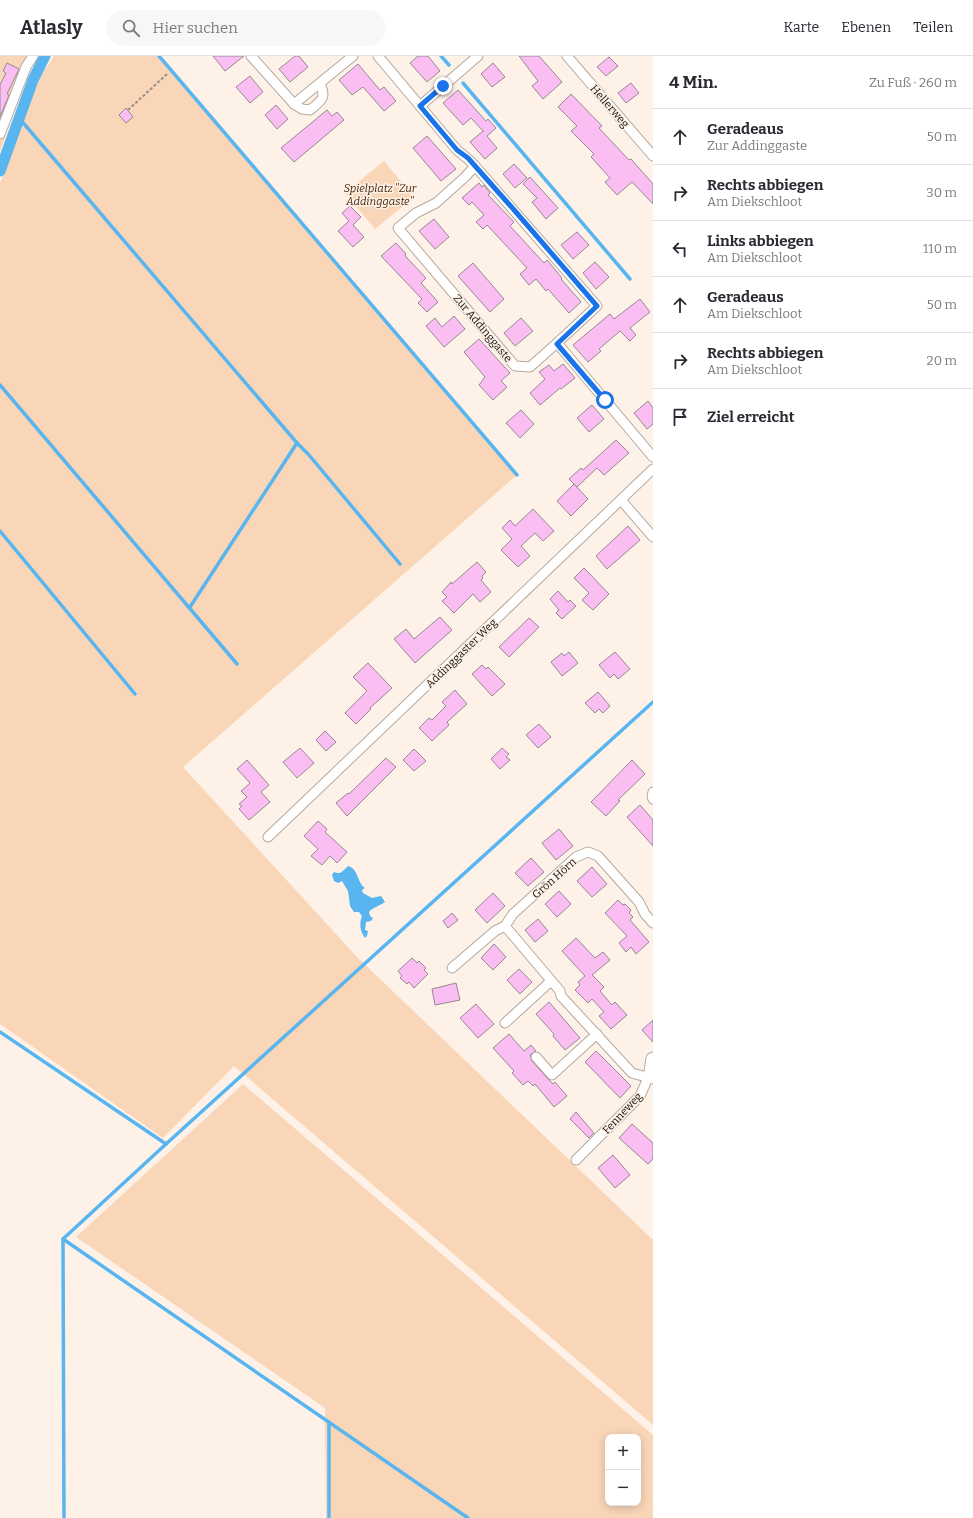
<!DOCTYPE html>
<html lang="de">
<head>
<meta charset="utf-8">
<style>
  body { margin:0; font-family:Bitter,serif; background:#f7f7f7; color:#2b2b33 }
  .controls { position:absolute; right:12px; bottom:12px; display:grid; overflow:hidden; border-radius:8px; box-shadow:0 2px 10px #0003 }
  .controls button { width:36px; height:36px; display:grid; place-items:center; padding:0; border:0; border-bottom:1px solid #e1e1e2; background:#fff; color:#2b2b33; font:20px sans-serif }
  .stop { position:absolute; width:12px; height:12px; margin:-9px; border:3px solid #1a73e8; border-radius:50%; background:#fff }
  .stop.end { background:#1a73e8; border-color:#fff; box-shadow:0 1px 4px #0008 }
  .list { margin:0; padding:0; list-style:none }
  h2 { display:flex; justify-content:space-between; align-items:center; height:52px; margin:0; padding:0 16px; font-size:17px }
  h2 small { font-size:13px; font-weight:400; color:#7c7c81 }
  .list li { display:grid; grid-template-columns:26px 1fr auto; gap:12px; align-items:center; box-sizing:border-box; height:56px; padding:0 16px; border-top:1px solid #e1e1e2 }
  .list b { display:block; font-size:15px; white-space:nowrap }
  .list p { margin:0; font-size:13px; white-space:nowrap; color:#7c7c81 }
  .list em { font-size:13px; font-style:normal; color:#7c7c81 }
  .icon { flex:none; width:22px; height:22px; fill:none; stroke:currentColor; stroke-width:2; stroke-linecap:round; stroke-linejoin:round }
  .map { position:relative; flex:none; width:653px; height:1462px; overflow:hidden }
  header { display:flex; align-items:center; gap:24px; box-sizing:border-box; height:56px; padding:0 20px; background:#fff; border-bottom:1px solid #e1e1e2 }
  header strong { font-size:19px }
  nav { display:flex; gap:22px; margin-inline-start:auto; font-size:14px }
  .search { width:280px; height:36px; background:#f7f7f7; display:flex; align-items:center; gap:10px; box-sizing:border-box; padding:0 14px; border-radius:22px; color:#7c7c81; font-size:15px }
  main { display:flex }
  aside { flex:1; background:#fff }
  .map>svg:first-child { display:block }
  .green { fill:#fad6b8; fill-rule:evenodd }
  .water { fill:#58b5ef }
  .lines { fill:none; stroke-linecap:round; stroke-linejoin:round }
  .stream { stroke:#58b5ef; stroke-width:3.5 }
  .canal { stroke:#58b5ef; stroke-width:11 }
  .building { fill:#fabef3; stroke:#948992 }
  .minor-casing { stroke:#b4a99f; stroke-width:11 }
  .path { stroke:#978f88; stroke-width:2; stroke-dasharray:3 2; stroke-linecap:butt }
  .minor { stroke:#fff; stroke-width:9 }
  .route { stroke:#1a73e8; stroke-width:5 }
  .labels { text-anchor:middle; stroke-width:3; stroke-linejoin:round; paint-order:stroke }
  .street-label { font-size:11px; fill:#16120f; stroke:#fef2e8 }
  .park-label { font-size:11px; font-style:italic; fill:#432608; stroke:#fef2e8 }
</style>
</head>
<body>
<header>
<strong>Atlasly</strong>
<div class="search"><svg class="icon" aria-label="search" viewBox="0 0 24 24"><circle cx="10" cy="10" r="6"/><path d="M15 15l6 6"/></svg>Hier suchen</div>
<nav><a>Karte</a><a>Ebenen</a><a>Teilen</a></nav>
</header>
<main>
<div class="map">
<svg width="653" height="1462" viewBox="0 0 653 1462">
  <rect width="100%" height="100%" fill="#fef2e8"/>
  <g class="green">
    <path d="M0,0H38L35,5L19,39L0,96Z"/>
    <path d="M54,0H157L517,419L183,711L357,901L653,1184V1369L234,1010L163,1082L0,968V127L40,21Z"/>
    <path d="M384,105L414,141L375,173L345,137Z"/>
    <path d="M243,1028L653,1379V1462H326L325,1352L76,1181ZM608,1381H638V1447H608Z"/>
  </g>
  <path class="water" d="M348,810C359,813 356,825 365,832L362,834L363,837L372,842L381,840L385,846C380,850 373,851 369,856L370,860L373,862L371,865L366,866L365,874L368,875L367,880L365,882C360,876 359,867 362,860L359,856H354L350,850L348,835L342,825L338,827L334,825L332,819L334,816C342,819 342,815 348,810Z"/>
  <g class="lines">
    <g class="stream">
      <path d="M159,0L517,419"/>
      <path d="M441,0L449,9"/>
      <path d="M463,27L630,223"/>
      <path d="M19,62L297,387L190,551"/>
      <path d="M0,329L237,608"/>
      <path d="M297,387L309,399L400,508"/>
      <path d="M0,475L135,638"/>
      <path d="M0,976L166,1088L653,646"/>
      <path d="M63,1183L468,1462"/>
      <path d="M64,1462L63,1183L166,1088"/>
      <path d="M329,1462V1366"/>
    </g>
    <path class="canal" d="M0,115L33,24L45,0"/>
  </g>
  <g class="building">
    <path d="M213,0H244L225,15Z"/>
    <path d="M295,0H299L308,11L290,26L279,13Z"/>
    <path d="M418,0H428L440,15L427,26L410,7Z"/>
    <path d="M519,0H539L562,26L543,43L532,30L538,25Z"/>
    <path d="M609,1L618,10L606,20L597,11Z"/>
    <path d="M7,7L19,13L7,38L9,39L0,61V29L6,17L3,15Z"/>
    <path d="M493,7L505,21L492,31L481,18Z"/>
    <path d="M358,8L380,34L384,31L396,45L384,55L363,31L352,39L339,24Z"/>
    <path d="M250,20L263,36L250,47L236,31Z"/>
    <path d="M631,27L639,37L626,47L618,37Z"/>
    <path d="M458,34L486,65L488,63L496,72L487,80L497,92L485,103L470,86L483,75L484,76L471,62L463,69L443,47Z"/>
    <path d="M571,38L602,70L599,72L629,104L631,103L653,128V148L632,126L617,139L605,126L610,122L591,101L594,98L571,75L577,70L558,51Z"/>
    <path d="M276,49L288,63L277,73L265,59Z"/>
    <path d="M126,52L133,61L126,67L119,59Z"/>
    <path d="M327,54L332,60L337,56L344,64L294,106L281,92Z"/>
    <path d="M427,80L456,113L441,125L413,92Z"/>
    <path d="M514,108L527,122L515,132L503,118Z"/>
    <path d="M530,121L558,152L546,163L532,146L537,142L523,128Z"/>
    <path d="M479,127L482,131L484,129L490,137L488,139L514,166L510,170L544,207L547,204L562,222L561,223L581,246L569,257L548,233L546,235L536,223L529,229L520,218L527,212L487,169L483,173L476,166L484,159L472,146L469,149L462,142Z"/>
    <path d="M350,150L361,161L353,169L364,181L353,191L338,175L349,165L342,157Z"/>
    <path d="M434,163L449,181L435,193L419,175Z"/>
    <path d="M577,176L589,189L573,203L561,189Z"/>
    <path d="M396,187L406,198L405,199L407,202L426,222L421,227L438,246L427,256L418,247L422,243L381,200Z"/>
    <path d="M595,206L609,221L596,233L583,217Z"/>
    <path d="M473,207L504,243L490,256L458,220Z"/>
    <path d="M640,243L650,256L630,272L636,279L630,285L620,275L599,293L601,295L588,306L573,289L610,258L614,263Z"/>
    <path d="M454,260L465,273L444,291L426,270L435,262L442,271Z"/>
    <path d="M521,262L533,275L515,290L504,277Z"/>
    <path d="M479,283L510,317L501,325L507,331L493,344L479,329L485,321L464,296Z"/>
    <path d="M563,308L575,322L561,333L560,332L540,349L530,337L545,323L539,316L549,309L554,315Z"/>
    <path d="M648,345L653,352V368L647,373L634,357Z"/>
    <path d="M592,349L604,363L589,376L577,362Z"/>
    <path d="M521,354L534,368L520,382L506,367Z"/>
    <path d="M616,384L629,397L604,419L597,412L577,431L569,423L581,412L583,414Z"/>
    <path d="M574,428L588,443L571,460L557,445Z"/>
    <path d="M533,453L554,475L543,485L535,477L521,490L530,500L518,511L501,494L512,483L502,472L510,464L515,470Z"/>
    <path d="M628,470L640,484L607,513L596,500Z"/>
    <path d="M477,506L486,516L482,520L483,522L481,524L491,536L480,546L473,538L454,557L442,545L447,541L442,536L451,526L452,528Z"/>
    <path d="M584,512L609,538L593,554L582,544L589,537L574,522Z"/>
    <path d="M558,535L568,546L570,544L576,550L562,563L556,557L559,554L550,543Z"/>
    <path d="M440,561L452,574L415,607L394,583L406,573L414,583Z"/>
    <path d="M529,562L539,571L509,601L499,591Z"/>
    <path d="M569,596L578,607L562,620L551,606L562,597L564,600Z"/>
    <path d="M615,596L630,613L618,623L614,618L610,622L599,609Z"/>
    <path d="M368,607L392,632L370,652L371,653L356,668L345,657L367,635L353,621Z"/>
    <path d="M482,609L486,613L488,611L505,628L492,640L472,618Z"/>
    <path d="M455,634L467,648L447,666L449,669L432,685L419,672L429,662L432,664L446,650L442,646Z"/>
    <path d="M598,636L610,650L603,657L599,653L595,657L585,647Z"/>
    <path d="M539,668L551,681L538,692L526,679Z"/>
    <path d="M325,675L336,686L326,695L316,684Z"/>
    <path d="M300,692L314,707L297,722L283,706Z"/>
    <path d="M502,692L509,698L506,701L510,704L500,713L491,703Z"/>
    <path d="M414,693L426,705L414,715L403,704Z"/>
    <path d="M386,702L396,711L347,760L336,747L348,737L349,738Z"/>
    <path d="M247,704L269,729L261,736L270,746L249,764L239,753L242,750L239,748L247,741L241,735L250,727L237,713Z"/>
    <path d="M632,704L645,718L618,744L620,745L606,760L591,746Z"/>
    <path d="M640,749L653,764V790L627,761Z"/>
    <path d="M318,765L327,773L325,776L347,796L337,807L330,800L322,809L311,800L318,793L304,780Z"/>
    <path d="M559,773L573,790L556,804L542,787Z"/>
    <path d="M531,802L544,816L528,830L515,817Z"/>
    <path d="M592,811L607,828L592,841L577,825Z"/>
    <path d="M559,835L571,848L557,861L545,848Z"/>
    <path d="M493,837L505,850L487,867L475,854Z"/>
    <path d="M618,844L623,849L625,848L631,854L629,857L633,861L630,864L649,886L636,898L631,891L626,896L619,887L627,880L605,857Z"/>
    <path d="M452,857L458,864L448,872L443,865Z"/>
    <path d="M538,863L548,875L535,886L525,874Z"/>
    <path d="M576,882L595,902L603,896L610,904L592,919L604,931L600,935L612,949L615,946L627,959L611,973L599,960L604,956L592,943L588,947L575,934L580,929L578,926L585,920L562,895Z"/>
    <path d="M494,888L506,901L493,914L481,902Z"/>
    <path d="M412,902L417,907L419,905L426,912L424,914L428,918L414,932L409,926L407,928L400,922L402,920L398,915Z"/>
    <path d="M519,913L532,926L520,938L507,924Z"/>
    <path d="M456,927L460,944L435,949L432,933Z"/>
    <path d="M549,946L580,982L565,994L553,980L554,978L536,958Z"/>
    <path d="M476,948L494,968L478,982L460,962Z"/>
    <path d="M653,964V986L642,974Z"/>
    <path d="M509,978L524,995L531,989L536,995L530,999L532,1005L548,1023L553,1028L555,1026L567,1040L554,1051L535,1028L533,1030L528,1025L523,1029L512,1017L514,1015L493,992Z"/>
    <path d="M596,995L631,1030L620,1042L585,1006Z"/>
    <path d="M576,1056L594,1077L589,1082L570,1063Z"/>
    <path d="M632,1068L653,1087V1103L648,1108L619,1082Z"/>
    <path d="M613,1099L630,1119L615,1132L598,1112Z"/>
  </g>
  <g class="lines">
    <g class="minor-casing">
      <g id="minor">
        <path d="M251,0L294,48L302,53L310,54C321,45 327,42 320,28"/>
        <path d="M378,0L457,94L468,103L475,110L465,121L436,147L416,157L398,172L515,310L530,311L557,287L653,401"/>
        <path d="M567,0L653,100"/>
        <path d="M294,48L353,0"/>
        <path d="M420,50L478,0"/>
        <path d="M0,78L26,11L33,0"/>
        <path d="M475,110L597,250L557,287"/>
        <path d="M621,444L653,481"/>
        <path d="M653,736L652,741L653,743"/>
        <path d="M268,781L653,413"/>
        <path d="M653,867L645,858L639,846L598,800L588,796L576,801L513,858L505,870L560,935L561,940L632,1017L653,1023"/>
        <path d="M452,912L495,875L505,870"/>
        <path d="M505,967L551,925"/>
        <path d="M536,1001L552,1019L597,978"/>
        <path d="M576,1104L640,1040L648,1022L651,1002L653,1001"/>
      </g>
    </g>
    <path class="path" d="M128,54L167,18"/>
    <use href="#minor" class="minor"/>
  </g>
  <g class="lines">
    <path class="route" d="M443,30L420,50L457,94L468,102L515,155L597,250L557,288L605,344"/>
  </g>
  <g class="labels">
    <g class="street-label">
      <text transform="translate(610 50) rotate(49)" y="4">Hellerweg</text>
      <text transform="translate(483 272) rotate(50)" y="4">Zur Addinggaste</text>
      <text transform="translate(461 597) rotate(-44)" y="4">Addinggaster Weg</text>
      <text transform="translate(554 822) rotate(-42)" y="4">Grön Hörn</text>
      <text transform="translate(622 1057) rotate(-47)" y="4">Fenneweg</text>
    </g>
    <g class="park-label">
      <text x="380" y="136">Spielplatz "Zur<tspan x="380" dy="13">Addinggaste"</tspan></text>
    </g>
  </g>
</svg>
<div class="controls">
<button>+</button>
<button>−</button>
</div>
<div class="stop" style="left:605px;top:344px"></div>
<div class="stop end" style="left:443px;top:30px"></div>
</div>
<aside>
<h2>4 Min.<small>Zu Fuß · 260 m</small></h2>
<ul class="list">
<li><svg class="icon" aria-label="ahead" viewBox="0 0 24 24"><path d="M12 20V5M6 11l6-6 6 6"/></svg><div><b>Geradeaus</b><p>Zur Addinggaste</p></div><em>50 m</em></li>
<li><svg class="icon" aria-label="right" viewBox="0 0 24 24"><path d="M7 20v-9h11M14 6l5 5-5 5"/></svg><div><b>Rechts abbiegen</b><p>Am Diekschloot</p></div><em>30 m</em></li>
<li><svg class="icon" aria-label="left" viewBox="0 0 24 24"><path d="M17 20v-9H6M10 6l-5 5 5 5"/></svg><div><b>Links abbiegen</b><p>Am Diekschloot</p></div><em>110 m</em></li>
<li><svg class="icon" aria-label="ahead" viewBox="0 0 24 24"><path d="M12 20V5M6 11l6-6 6 6"/></svg><div><b>Geradeaus</b><p>Am Diekschloot</p></div><em>50 m</em></li>
<li><svg class="icon" aria-label="right" viewBox="0 0 24 24"><path d="M7 20v-9h11M14 6l5 5-5 5"/></svg><div><b>Rechts abbiegen</b><p>Am Diekschloot</p></div><em>20 m</em></li>
<li><svg class="icon" aria-label="arrive" viewBox="0 0 24 24"><path d="M6 21V4h12l-3 4 3 4H6"/></svg><div><b>Ziel erreicht</b></div></li>
</ul>
</aside>
</main>
</body>
</html>
